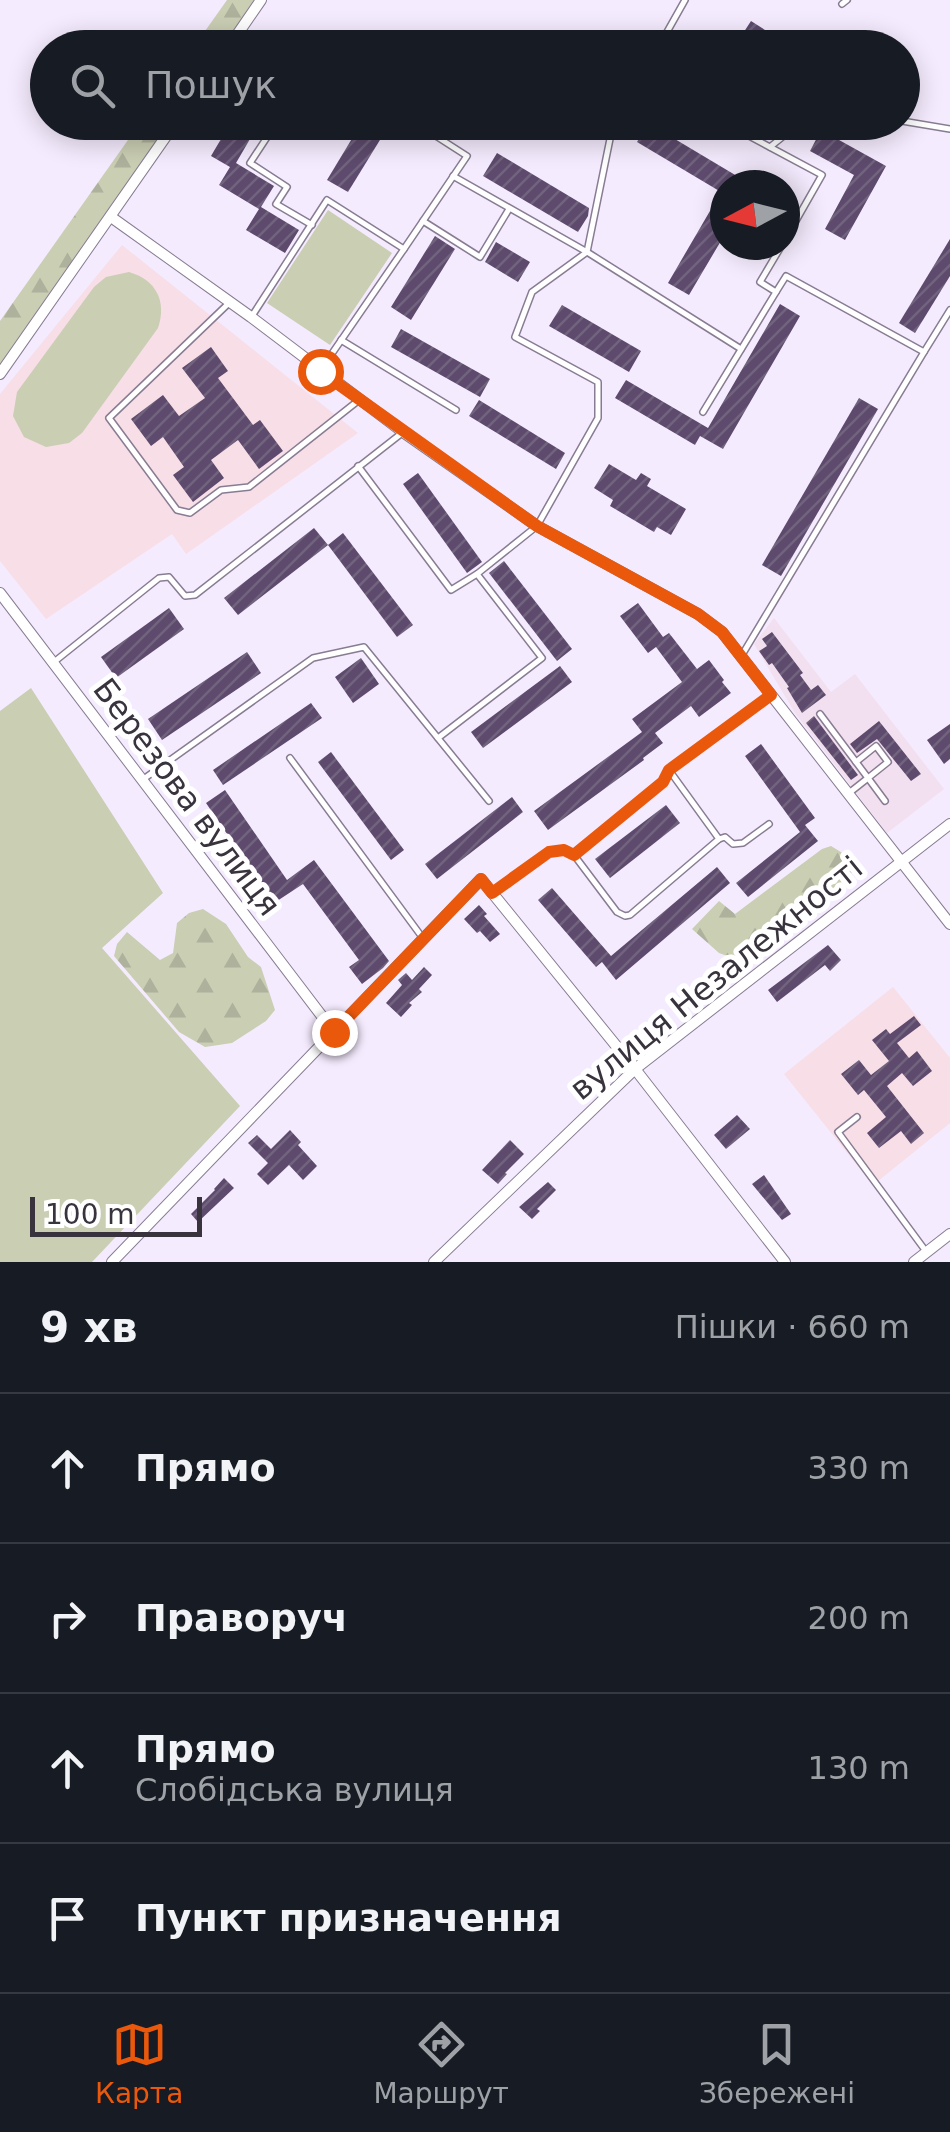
<!DOCTYPE html>
<html lang="uk">
<head>
<meta charset="utf-8">
<style>
  body { margin:0; font-family:"DejaVu Sans",sans-serif; background:#20242c; color:#f1f3f6 }
  .compass { position:absolute; left:710px; top:170px; width:90px; height:90px; border-radius:50%; background:#171b24; box-shadow:0 5px 25px #0003; rotate:263deg }
  .scale { position:absolute; left:30px; bottom:25px; width:172px; box-sizing:border-box; padding-left:10px; border:5px solid #38333c; border-top:0; font-size:28px; line-height:35px; white-space:nowrap; color:#38333c; -webkit-text-stroke:8px #fff; paint-order:stroke }
  .stop { position:absolute; width:30px; height:30px; margin:-22px; border:8px solid #ea580c; border-radius:50%; background:#fff }
  .stop.end { background:#ea580c; border-color:#fff; box-shadow:0 2px 10px #0008 }
  .list { margin:0; padding:0; list-style:none }
  h2 { display:flex; justify-content:space-between; align-items:center; height:130px; margin:0; padding:0 40px; font-size:42px }
  h2 small { font-size:32px; font-weight:400; color:#9ea1a6 }
  .list li { display:grid; grid-template-columns:65px 1fr auto; gap:30px; align-items:center; box-sizing:border-box; height:150px; padding:0 40px; border-top:2px solid #363941 }
  .list b { display:block; font-size:38px; white-space:nowrap }
  .list p { margin:0; font-size:32px; white-space:nowrap; color:#9ea1a6 }
  .list em { font-size:32px; font-style:normal; color:#9ea1a6 }
  .icon { flex:none; width:55px; height:55px; fill:none; stroke:currentColor; stroke-width:2; stroke-linecap:round; stroke-linejoin:round }
  .map { position:relative; flex:none; width:950px; height:1262px; overflow:hidden }
  .search { position:absolute; background:#171b24; box-shadow:0 5px 25px #0003; left:30px; right:30px; top:30px; height:110px; display:flex; align-items:center; gap:25px; box-sizing:border-box; padding:0 35px; border-radius:55px; color:#9ea1a6; font-size:38px }
  .sheet { height:730px; background:#171b24 }
  nav { display:flex; justify-content:space-around; align-items:center; box-sizing:border-box; height:140px; border-top:2px solid #363941; background:#171b24; font-size:28px; color:#9ea1a6 }
  nav a { display:grid; justify-items:center; gap:5px }
  nav .on { color:#ea580c }
  .map>svg:first-child { display:block }
  .commercial { fill:#f2dfef }
  .education { fill:#f7dee7 }
  .forest { fill:url(#forest-firs) }
  .green { fill:#caceb3 }
  .building { fill:url(#building-hatch) }
  .lines { fill:none; stroke-linecap:round; stroke-linejoin:round }
  .service-casing { stroke:#887c92; stroke-width:8 }
  .minor-casing { stroke:#887c92; stroke-width:12 }
  .service { stroke:#fff; stroke-width:5 }
  .minor { stroke:#fff; stroke-width:10 }
  .route { stroke:#ea580c; stroke-width:12 }
  .labels { text-anchor:middle; stroke-width:10; stroke-linejoin:round; paint-order:stroke }
  .street-label { font-size:32px; fill:#38333c; stroke:#fff }
</style>
</head>
<body>
<div class="map">
<svg width="950" height="1262" viewBox="0 0 950 1262">
  <defs>
    <pattern id="forest-firs" width="22" height="20" patternUnits="userSpaceOnUse" patternTransform="scale(2.5)"><rect width="22" height="20" fill="#caceb3"/><path d="M5 1l3.5 6h-7zM16 11l3.5 6h-7z" fill="#aeb19b"/></pattern>
    <pattern id="building-hatch" width="6" height="6" patternUnits="userSpaceOnUse" patternTransform="scale(2.5)"><rect width="6" height="6" fill="#5d4a6c"/><path d="M-1 1l2-2M0 6l6-6M5 7l2-2" fill="none" stroke="#71627e"/></pattern>
  </defs>
  <rect width="100%" height="100%" fill="#f5ebfe"/>
  <path class="commercial" d="M774,618L831,692L855,674L944,789L887,833L795,713L754,644Z"/>
  <g class="education">
    <path d="M122,245L358,433L186,554L172,534L46,619L0,561V394Z"/>
    <path d="M893,987L950,1058V1123L873,1185L784,1074Z"/>
  </g>
  <g class="forest">
    <path d="M227,0H261L228,47L193,48Z"/>
    <path d="M140,123H176L0,374V321Z"/>
    <path d="M831,846L849,857L860,869L848,875L818,905L795,917L761,947L741,961L719,953L692,929L719,901L735,914L822,849Z"/>
    <path d="M203,909L226,924L248,957L261,967L275,1010L266,1021L232,1043L205,1047L179,1032L114,956L117,944L127,932L160,960L173,953L177,923L189,913Z"/>
  </g>
  <g class="green">
    <path d="M328,210L392,253L330,345L267,303Z"/>
    <path d="M129,272C156,280 167,301 158,328L82,433L69,443L46,447L24,437L13,416L17,392L94,287L106,277Z"/>
    <path d="M31,688L163,893L102,948L240,1106L92,1262H0V711Z"/>
  </g>
  <g class="building">
    <path d="M751,21L765,30L764,32L788,48H748L738,41Z"/>
    <path d="M231,122H260L236,163L274,186L261,207L299,230L285,253L246,230L259,209L219,185L230,167L211,156Z"/>
    <path d="M362,122H391L348,192L327,180Z"/>
    <path d="M648,123L752,185H725V234L689,295L668,283L721,192L637,142Z"/>
    <path d="M821,130L886,166L845,240L825,229L854,175L810,151Z"/>
    <path d="M497,153L589,208L588,216L578,232L483,176Z"/>
    <path d="M435,236L455,249L411,320L391,307Z"/>
    <path d="M950,239V276L915,333L899,323Z"/>
    <path d="M496,242L530,262L518,282L485,262Z"/>
    <path d="M780,304L800,316L723,449L700,436L695,445L615,398L626,380L708,428Z"/>
    <path d="M562,305L641,351L629,372L549,326Z"/>
    <path d="M401,329L490,379L480,397L391,347Z"/>
    <path d="M211,347L228,371L218,378L253,425L260,420L283,451L259,469L238,440L211,460L224,478L193,502L173,475L184,467L163,437L151,446L131,419L163,395L179,416L205,398L182,368Z"/>
    <path d="M859,398L878,409L781,576L762,565Z"/>
    <path d="M479,400L565,453L556,469L469,416Z"/>
    <path d="M609,464L636,480L641,473L651,479L647,486L686,509L671,535L657,527L654,532L610,506L613,500L594,488Z"/>
    <path d="M418,473L482,562L467,573L403,484Z"/>
    <path d="M314,528L328,545L238,615L224,598Z"/>
    <path d="M343,533L413,625L397,637L328,545Z"/>
    <path d="M504,561L572,649L557,661L489,573Z"/>
    <path d="M638,603L663,637L669,633L697,669L709,660L724,680L722,682L731,693L699,717L691,706L655,733L663,743L643,758L644,760L548,830L534,811L642,732L632,719L682,682L656,647L648,653L620,616Z"/>
    <path d="M169,608L184,629L116,678L101,657Z"/>
    <path d="M772,632L803,673L800,675L811,690L818,685L826,695L802,713L787,688L789,687L772,663L769,665L759,651L767,646L762,639Z"/>
    <path d="M247,652L261,673L162,740L148,719Z"/>
    <path d="M361,658L379,684L353,703L335,677Z"/>
    <path d="M560,666L572,682L483,748L471,732Z"/>
    <path d="M311,703L322,718L223,785L213,770Z"/>
    <path d="M814,716L858,775L851,780L806,723Z"/>
    <path d="M879,721L921,774L911,781L877,739L857,753L850,744Z"/>
    <path d="M950,724V759L944,764L927,740Z"/>
    <path d="M761,744L815,818L805,825L818,841L748,897L736,883L800,832L745,756Z"/>
    <path d="M331,752L404,850L391,860L318,762Z"/>
    <path d="M225,790L287,880L314,860L389,961L383,968L362,984L349,967L359,960L303,884L274,903L206,803Z"/>
    <path d="M512,797L523,812L437,879L425,864Z"/>
    <path d="M666,805L680,823L610,878L595,859Z"/>
    <path d="M717,867L730,883L616,980L602,962L596,967L538,900L552,888L611,956Z"/>
    <path d="M479,905L487,914L484,916L500,934L490,942L480,931L477,933L464,919Z"/>
    <path d="M828,945L841,960L830,971L825,965L777,1002L768,990Z"/>
    <path d="M424,967L432,975L419,989L422,992L409,1003L412,1005L401,1017L386,1003L402,985L398,980L406,973L412,980Z"/>
    <path d="M914,1016L921,1025L897,1043L909,1058L917,1051L932,1071L913,1086L902,1073L887,1086L924,1133L911,1144L901,1131L879,1148L867,1133L886,1117L864,1090L858,1095L841,1074L859,1060L871,1075L889,1061L872,1040L886,1029L890,1034Z"/>
    <path d="M737,1115L750,1129L726,1149L714,1135Z"/>
    <path d="M290,1130L301,1142L298,1145L317,1166L303,1180L289,1165L268,1185L257,1174L268,1163L248,1143L257,1135L271,1149Z"/>
    <path d="M510,1140L524,1154L505,1173L507,1174L498,1184L482,1170Z"/>
    <path d="M764,1175L791,1214L782,1220L752,1184Z"/>
    <path d="M224,1178L234,1188L198,1222L191,1214L215,1190L214,1189Z"/>
    <path d="M548,1182L556,1190L537,1209L540,1211L532,1219L519,1207Z"/>
  </g>
  <g class="lines">
    <g class="service-casing">
      <g id="service">
        <path d="M842,4L847,0"/>
        <path d="M658,48L685,0"/>
        <path d="M902,121L950,129"/>
        <path d="M277,122L250,163L287,187L276,204L312,225"/>
        <path d="M723,122L822,175L785,240"/>
        <path d="M279,124L290,130L295,122"/>
        <path d="M770,147L801,122"/>
        <path d="M453,176L587,252L741,349"/>
        <path d="M423,221L480,257L509,209"/>
        <path d="M404,249L467,156L414,122"/>
        <path d="M229,303L109,418L177,510L190,513L221,490L249,487L359,400"/>
        <path d="M252,316L327,200L404,249L322,368"/>
        <path d="M341,340L456,410"/>
        <path d="M924,352L950,310"/>
        <path d="M703,412L776,292L760,282L782,245"/>
        <path d="M358,466L451,590L477,574"/>
        <path d="M742,655L924,352L786,276L776,292"/>
        <path d="M54,662L159,578L169,577L185,596L195,595L402,433"/>
        <path d="M820,714L868,778L849,793"/>
        <path d="M438,738L542,658L477,574L537,526L598,418V382L515,337L532,292L587,252L611,134L617,122"/>
        <path d="M290,758L422,937"/>
        <path d="M856,762L876,746L888,762L868,778L885,801"/>
        <path d="M669,770L719,839"/>
        <path d="M145,778L313,658L364,647L489,801"/>
        <path d="M574,855L663,782L669,770L771,695"/>
        <path d="M493,893L549,852L564,851L574,855L617,912L625,916L630,915L719,839L725,837L733,844L743,843L769,824"/>
        <path d="M857,1117L838,1132L925,1250"/>
      </g>
    </g>
    <g class="minor-casing">
      <g id="minor">
        <path d="M228,48L261,0"/>
        <path d="M111,217L251,317L403,432L537,526L698,614L722,632L950,924"/>
        <path d="M0,374L176,122"/>
        <path d="M0,593L334,1032"/>
        <path d="M112,1262L481,879L635,1069L785,1262"/>
        <path d="M434,1262L635,1069L950,824"/>
        <path d="M914,1262L950,1234"/>
      </g>
    </g>
    <use href="#service" class="service"/>
    <use href="#minor" class="minor"/>
  </g>
  <g class="lines">
    <path class="route" d="M320,371L537,526L698,614L722,632L771,695L669,770L663,782L574,855L564,850L549,852L492,893L481,879L334,1032"/>
  </g>
  <g class="labels">
    <g class="street-label">
      <text transform="translate(187 797) rotate(53)" y="11">Березова вулиця</text>
      <text transform="translate(716 978) rotate(-39)" y="11">вулиця Незалежності</text>
    </g>
  </g>
</svg>
<svg class="compass" viewBox="-18 -18 36 36"><path d="M0-13l5 13h-10z" fill="#e53935"/><path d="M0 13l5-13h-10z" fill="#9ea1a6"/></svg>
<div class="scale">100 m</div>
<div class="stop" style="left:320px;top:371px"></div>
<div class="stop end" style="left:334px;top:1032px"></div>
<div class="search"><svg class="icon" aria-label="search" viewBox="0 0 24 24"><circle cx="10" cy="10" r="6"/><path d="M15 15l6 6"/></svg>Пошук</div>
</div>
<section class="sheet">
<h2>9 хв<small>Пішки · 660 m</small></h2>
<ul class="list">
<li><svg class="icon" aria-label="ahead" viewBox="0 0 24 24"><path d="M12 20V5M6 11l6-6 6 6"/></svg><div><b>Прямо</b></div><em>330 m</em></li>
<li><svg class="icon" aria-label="right" viewBox="0 0 24 24"><path d="M7 20v-9h11M14 6l5 5-5 5"/></svg><div><b>Праворуч</b></div><em>200 m</em></li>
<li><svg class="icon" aria-label="ahead" viewBox="0 0 24 24"><path d="M12 20V5M6 11l6-6 6 6"/></svg><div><b>Прямо</b><p>Слобідська вулиця</p></div><em>130 m</em></li>
<li><svg class="icon" aria-label="arrive" viewBox="0 0 24 24"><path d="M6 21V4h12l-3 4 3 4H6"/></svg><div><b>Пункт призначення</b></div></li>
</ul>
</section>
<nav>
<a class="on"><svg class="icon" aria-label="map" viewBox="0 0 24 24"><path d="M3 6l6-2 6 2 6-2v14l-6 2-6-2-6 2zM9 4v14M15 6v14"/></svg>Карта</a>
<a><svg class="icon" aria-label="directions" viewBox="0 0 24 24"><path d="M12 3l9 9-9 9-9-9zM9 14v-3h6M13 9l2 2-2 2"/></svg>Маршрут</a>
<a><svg class="icon" aria-label="saved" viewBox="0 0 24 24"><path d="M7 4h10v16l-5-4-5 4z"/></svg>Збережені</a>
</nav>
</body>
</html>
